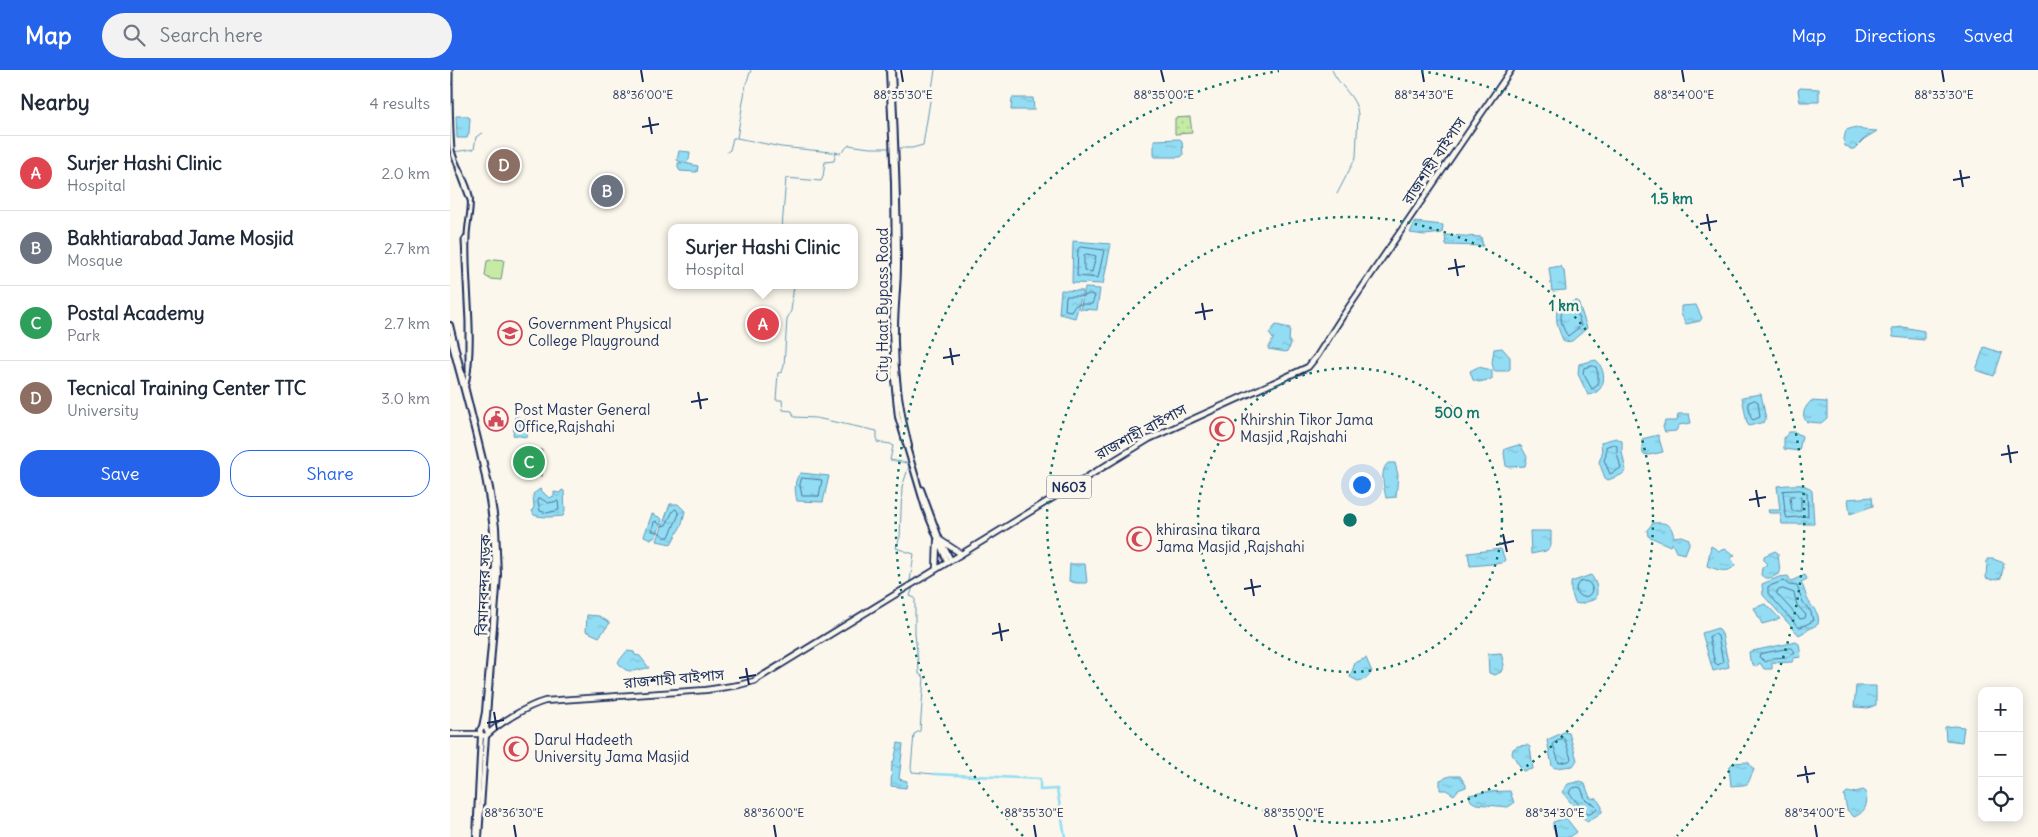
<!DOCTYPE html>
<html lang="en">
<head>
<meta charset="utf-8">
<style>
  body { margin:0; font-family:Delius,"Noto Sans Bengali",sans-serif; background:#f2f2f3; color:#1f2937 }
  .controls { position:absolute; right:15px; bottom:15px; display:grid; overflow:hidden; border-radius:10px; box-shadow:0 2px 12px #0003 }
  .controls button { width:45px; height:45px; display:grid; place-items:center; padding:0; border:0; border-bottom:1px solid #e0e1e3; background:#fff; color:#1f2937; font:25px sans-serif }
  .you { position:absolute; left:911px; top:414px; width:18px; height:18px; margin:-12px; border:4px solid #fff; border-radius:50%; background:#1a73e8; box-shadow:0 0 0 8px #1a73e833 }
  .badge { display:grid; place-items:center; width:32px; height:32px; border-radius:50%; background:#2563eb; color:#fff; font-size:16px; font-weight:700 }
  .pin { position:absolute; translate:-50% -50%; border:2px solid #fff; box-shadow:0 1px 5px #0006 }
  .popup { position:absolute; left:218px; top:154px; width:190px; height:65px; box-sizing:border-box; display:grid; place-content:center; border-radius:10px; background:#fff; filter:drop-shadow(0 1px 4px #0005); font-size:16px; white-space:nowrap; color:#747a83 }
  .popup b { font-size:19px; color:#1f2937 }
  .popup::after { content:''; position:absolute; left:50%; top:100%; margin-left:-10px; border:10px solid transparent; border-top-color:#fff }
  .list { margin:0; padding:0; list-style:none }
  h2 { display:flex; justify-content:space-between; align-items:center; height:65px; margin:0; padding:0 20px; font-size:21px }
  h2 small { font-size:16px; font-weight:400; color:#747a83 }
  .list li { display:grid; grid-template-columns:32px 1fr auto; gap:15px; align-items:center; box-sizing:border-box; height:75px; padding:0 20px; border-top:1px solid #e0e1e3 }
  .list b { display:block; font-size:19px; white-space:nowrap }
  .list p { margin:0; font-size:16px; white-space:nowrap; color:#747a83 }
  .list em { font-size:16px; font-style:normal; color:#747a83 }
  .actions { display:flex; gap:10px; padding:15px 20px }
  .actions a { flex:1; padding:11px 0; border:1px solid #2563eb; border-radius:20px; text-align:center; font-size:18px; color:#2563eb }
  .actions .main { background:#2563eb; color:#fff }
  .icon { flex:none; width:28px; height:28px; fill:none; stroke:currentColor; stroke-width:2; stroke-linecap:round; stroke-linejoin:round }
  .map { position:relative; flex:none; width:1588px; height:767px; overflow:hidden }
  header { display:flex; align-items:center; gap:30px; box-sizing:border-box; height:70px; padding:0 25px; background:#2563eb; color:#fff }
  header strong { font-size:24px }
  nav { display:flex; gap:28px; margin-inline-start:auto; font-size:18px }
  .search { width:350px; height:45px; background:#f2f2f3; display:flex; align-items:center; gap:12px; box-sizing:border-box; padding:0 18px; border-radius:28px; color:#747a83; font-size:19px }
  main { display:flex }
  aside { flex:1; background:#fff }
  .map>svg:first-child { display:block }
  .grass { fill:url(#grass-dots); stroke:#708d82 }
  .park { fill:#c5eba5; stroke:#708d82 }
  .water { fill:url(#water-ripples); stroke:#6297b7 }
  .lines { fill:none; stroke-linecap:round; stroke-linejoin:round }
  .shore { stroke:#4b759a; stroke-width:1 }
  .stream { stroke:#6297b7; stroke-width:1 }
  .canal { stroke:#92ddf3; stroke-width:2.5 }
  .secondary-casing { stroke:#1b2f5e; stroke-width:7 }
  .primary-casing { stroke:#1b2f5e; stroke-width:8 }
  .trunk-casing { stroke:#1b2f5e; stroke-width:8 }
  .secondary { stroke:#fbf7ec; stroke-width:3 }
  .primary { stroke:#fbf7ec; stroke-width:4 }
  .trunk { stroke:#fbf7ec; stroke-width:4.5 }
  .ticks { fill:none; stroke:#1b2f5e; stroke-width:2 }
  .ring { fill:none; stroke:#0f766e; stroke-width:2.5; stroke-dasharray:2.5 5 }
  .labels { text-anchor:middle; stroke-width:5; stroke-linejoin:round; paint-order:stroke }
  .shield { fill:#fbf7ec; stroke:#5e6b89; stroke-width:1 }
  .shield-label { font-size:14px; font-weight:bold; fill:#1b2f5e }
  .street-label { font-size:15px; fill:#1b2f5e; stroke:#fbf7ec }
  .poi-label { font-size:15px; fill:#1b2f5e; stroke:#fbf7ec; text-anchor:start }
  .ticks-label { font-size:12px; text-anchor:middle; fill:#1b2f5e; stroke:#fbf7ec; stroke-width:5; stroke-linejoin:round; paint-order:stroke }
  .centre { fill:#0f766e; stroke:#fbf7ec; stroke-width:2.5 }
  .ring-label { font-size:15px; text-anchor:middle; font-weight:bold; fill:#0f766e; stroke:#fbf7ec; stroke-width:5; stroke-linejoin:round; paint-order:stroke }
</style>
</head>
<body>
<header>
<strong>Map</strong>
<div class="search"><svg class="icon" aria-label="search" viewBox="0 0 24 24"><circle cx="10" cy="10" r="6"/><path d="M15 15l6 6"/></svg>Search here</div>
<nav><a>Map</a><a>Directions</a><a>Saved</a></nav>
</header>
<main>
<aside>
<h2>Nearby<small>4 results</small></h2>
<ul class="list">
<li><span class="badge" style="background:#e0444e">A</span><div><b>Surjer Hashi Clinic</b><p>Hospital</p></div><em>2.0 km</em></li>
<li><span class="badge" style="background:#6b7280">B</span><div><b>Bakhtiarabad Jame Mosjid</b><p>Mosque</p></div><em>2.7 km</em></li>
<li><span class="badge" style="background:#2e9e5b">C</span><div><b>Postal Academy</b><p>Park</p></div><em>2.7 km</em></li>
<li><span class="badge" style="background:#8d6e63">D</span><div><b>Tecnical Training Center TTC</b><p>University</p></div><em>3.0 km</em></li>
</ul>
<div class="actions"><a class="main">Save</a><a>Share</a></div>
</aside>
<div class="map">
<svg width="1588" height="767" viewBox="0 0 1588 767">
  <defs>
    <pattern id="grass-dots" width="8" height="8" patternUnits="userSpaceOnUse" patternTransform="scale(1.25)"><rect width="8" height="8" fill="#c5eba5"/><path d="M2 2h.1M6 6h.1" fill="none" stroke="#a9ca90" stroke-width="1.8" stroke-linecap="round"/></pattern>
    <pattern id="water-ripples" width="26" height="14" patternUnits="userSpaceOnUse" patternTransform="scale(1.25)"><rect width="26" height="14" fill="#92ddf3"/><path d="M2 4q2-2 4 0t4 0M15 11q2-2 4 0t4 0" fill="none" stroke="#7dbed3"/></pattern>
  </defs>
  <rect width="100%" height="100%" fill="#fbf7ec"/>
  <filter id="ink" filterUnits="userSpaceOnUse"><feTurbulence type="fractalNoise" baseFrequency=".02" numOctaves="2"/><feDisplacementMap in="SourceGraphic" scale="10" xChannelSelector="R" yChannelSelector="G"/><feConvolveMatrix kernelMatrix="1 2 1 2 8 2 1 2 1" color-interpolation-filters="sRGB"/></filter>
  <g filter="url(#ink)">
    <path class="grass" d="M740,47L742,63L725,64V48Z"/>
    <g class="park">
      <path d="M45,189L54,190L51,210L40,209L35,206L37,191Z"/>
      <path d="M67,378L92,380V406L67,404Z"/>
    </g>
    <g class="water">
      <path d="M1350,18L1369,19V32H1350L1348,20Z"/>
      <path d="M562,28H583L584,40H561Z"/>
      <path d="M6,46H16L20,48L19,63L17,68H7Z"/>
      <path d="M1406,57L1413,60L1427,61L1414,69L1404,79H1400L1399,77L1395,76L1394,69L1396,60Z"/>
      <path d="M730,69L732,71L733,85L731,87H705L704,85V70Z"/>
      <path d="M229,81L240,82L239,90L235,93L248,96L247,102L230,101L228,98V93H232L227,90Z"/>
      <path d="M965,152L993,155L992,163L975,165L960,163Z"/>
      <path d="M995,165L1031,167L1033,176L996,175Z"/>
      <path d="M623,171L661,174L653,214L622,213Z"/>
      <path d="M1110,196L1114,200L1116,220L1102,221L1099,198Z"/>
      <path d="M635,218L650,219L647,240L630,239Z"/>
      <path d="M611,220L633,221L625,248L609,244Z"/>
      <path d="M1125,231H1128L1137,258L1122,271L1114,272C1109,261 1104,250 1108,237Z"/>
      <path d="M1246,235L1252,248L1250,251L1236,254L1231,244V236Z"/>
      <path d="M826,255L840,258L839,272L841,273L839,279L836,282L818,279L823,269L819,263Z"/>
      <path d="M1453,257L1474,261V270L1443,267L1442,260L1444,258Z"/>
      <path d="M1534,277L1552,283L1544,306L1526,300Z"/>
      <path d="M1052,278L1060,287V299L1056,301H1044L1042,293L1044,279Z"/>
      <path d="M1146,290C1158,302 1156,323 1138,325L1128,304L1129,294Z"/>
      <path d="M1028,297L1042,300V309L1029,312L1023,310L1020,301Z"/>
      <path d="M1311,324L1316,349L1314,352L1299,356L1297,353L1292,327Z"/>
      <path d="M1361,331L1377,332V348L1371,353L1357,352C1350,345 1355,337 1361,331Z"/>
      <path d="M1228,344H1239L1241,353L1229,355L1226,361L1215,362L1213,357L1215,351H1227Z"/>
      <path d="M65,347H69L72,350H79L77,367L63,365Z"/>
      <path d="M1339,362H1345L1352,366L1349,381L1334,379V368Z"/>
      <path d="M1208,365L1213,382L1199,385L1193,384L1192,369Z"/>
      <path d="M1166,368L1172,371V382L1176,401L1171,405L1158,410L1155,408L1149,392L1152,384L1151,372Z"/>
      <path d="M1068,375L1071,376L1077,387L1075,396L1059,397L1056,396L1054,383L1055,379Z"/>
      <path d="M938,393H945L948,405L946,427L936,428C934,417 929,401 938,393Z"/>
      <path d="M351,403L379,406L373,432L347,431C345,422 343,409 351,403Z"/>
      <path d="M1338,415C1347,415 1356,413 1362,421L1364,454H1332L1330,443H1319L1318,440H1330L1327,416Z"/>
      <path d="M90,419L99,428L104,426V422L110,423L112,420L114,421L115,441L113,446C102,447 94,448 84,445L82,441L84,437L83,424Z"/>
      <path d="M1422,427L1423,436L1400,444L1398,429Z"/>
      <path d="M220,434H228L235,441L232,454L221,474L207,471Z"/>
      <path d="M202,444L211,448L212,450L206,467L201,469L194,466Z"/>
      <path d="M1203,453C1218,452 1221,454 1224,467L1231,466L1239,469V474L1235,484L1226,482L1222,473L1220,476L1198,466L1197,460Z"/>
      <path d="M1080,461H1101V476L1096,481L1081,484Z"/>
      <path d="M1261,476L1269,481L1275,479L1285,485L1281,488L1285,495C1278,505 1266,499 1257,496Z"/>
      <path d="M1051,479L1055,490L1052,493L1020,496L1018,483Z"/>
      <path d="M1325,481L1328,483L1330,503L1321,508H1315L1311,505L1312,498L1317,494L1314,491V486Z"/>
      <path d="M1537,489H1543L1554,493L1551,508L1543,510L1536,508Z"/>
      <path d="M620,494H635L637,513H626L619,511Z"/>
      <path d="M1141,505C1147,513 1148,519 1146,529L1130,534L1125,533L1121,521V512Z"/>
      <path d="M1355,505L1357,509L1351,512C1354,518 1355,523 1357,528C1361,538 1371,542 1368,554L1349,565L1313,525L1312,514L1329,507L1338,506L1341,511Z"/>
      <path d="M1315,534L1317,535L1330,549L1312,554L1304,538Z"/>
      <path d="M137,545L149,546L160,553L149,567L136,561Z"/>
      <path d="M1268,558L1272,564L1279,597L1263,601L1252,563Z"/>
      <path d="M1346,572L1349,574L1351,587L1344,588L1342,592L1322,593V599H1314L1310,593L1305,597L1300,590L1299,582L1302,581Z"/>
      <path d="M177,581L184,582L185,585L190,586L199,598C185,599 178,607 168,592Z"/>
      <path d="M1051,583L1054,595L1051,602L1045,605L1039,603L1038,584Z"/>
      <path d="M916,588L922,602L916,609L908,611L900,607L905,593Z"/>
      <path d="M1406,616H1426V635L1418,638L1404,637Z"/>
      <path d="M1505,656L1514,657L1512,672L1496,670L1495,657Z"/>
      <path d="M1114,662L1119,663L1127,690L1123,696L1105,698L1102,696L1097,670Z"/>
      <path d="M448,673L453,674L449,709L457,711L456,718L441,716L442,692L444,691Z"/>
      <path d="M1077,675L1080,677L1083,699L1073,701L1062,684L1063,679L1068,676Z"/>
      <path d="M1298,692L1304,700C1295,717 1303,714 1281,716L1279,697L1283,693Z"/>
      <path d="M1000,706H1010L1016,715V717L1008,720L1004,725L996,720H990V710Z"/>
      <path d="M1131,711L1135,714L1140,728L1147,729L1152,737V742L1137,752L1112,722L1118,714Z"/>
      <path d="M1413,720L1416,722C1418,734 1416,742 1404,747L1397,740L1394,725L1397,722L1402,723Z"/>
      <path d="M1060,721L1064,733L1058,737L1026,734L1021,731L1019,725L1035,722Z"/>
      <path d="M1116,748L1127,762L1120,767H1107L1103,758V752Z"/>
    </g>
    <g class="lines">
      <g class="shore">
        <path d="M631,177L654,180L648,208L627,206L628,179Z"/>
        <path d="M637,184L646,186L642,202L634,200V186Z"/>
        <path d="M640,224L645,226L642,234C632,235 626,231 621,241L615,240L616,226H634Z"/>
        <path d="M1123,237L1126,239L1131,256L1118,266C1113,260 1109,248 1112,241Z"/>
        <path d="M1143,296L1146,297L1148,304V315L1142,319L1133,303L1134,298Z"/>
        <path d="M1305,330L1308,332L1310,347L1303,350L1301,348L1298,333Z"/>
        <path d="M1164,374L1167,376V383L1171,398L1160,404L1154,390L1156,385V377Z"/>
        <path d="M352,408L372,410L369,426H352L350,415Z"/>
        <path d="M1351,420L1357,423L1358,446L1337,448L1335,442L1333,421Z"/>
        <path d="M1342,426L1351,427V441H1342L1340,428Z"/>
        <path d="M90,428L98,433L108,431L109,440L97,443L90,441L88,431Z"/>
        <path d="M226,439L229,444L219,467H214L209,462L202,461L204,452L206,451L211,456L216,455L223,441Z"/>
        <circle cx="1134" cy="519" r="8"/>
        <path d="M1334,511L1339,515L1347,516L1353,532L1361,542L1363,551L1351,557H1348L1318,523V517Z"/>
        <path d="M1333,519L1344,523L1347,535L1356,545L1355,548L1350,549L1327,524V521Z"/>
        <path d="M1265,564L1268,566L1273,592L1268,595L1265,593L1259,567Z"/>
        <path d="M1342,578L1345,582L1338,587L1322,588L1316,592L1309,587L1310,584Z"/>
        <path d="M1113,668L1115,670L1121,689L1119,691L1109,693L1103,674Z"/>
        <path d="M1128,717L1131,718L1136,731L1144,734L1147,737L1146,740L1140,744H1137L1119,723L1121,719Z"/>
      </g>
      <g class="stream">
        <path d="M301,0L296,14L287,68L331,77L391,83L399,75L420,78H441"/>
        <path d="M882,0C888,15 907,27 908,44L906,87L887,124"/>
        <path d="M448,78H462L473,75L485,0"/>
        <path d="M3,82L24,79L26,67L32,63"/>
        <path d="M277,82L280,80L283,68H286"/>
        <path d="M332,158L336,108L371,111L373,107L375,92L384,91L386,82"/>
        <path d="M344,215L341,241L337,249L334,296L332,302L328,303L326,330H332L333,340L342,341L344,347L366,348L427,361V372L441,374L443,376L440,390L457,393L459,396L452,417L450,467L446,478L464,484L460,511"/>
        <path d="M463,517L460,526L465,528V564L469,600V604L474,607L470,661L464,664L461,698L462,702L484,704"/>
      </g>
      <path class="canal" d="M484,704L590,709V720L607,719L615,767"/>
      <g class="secondary-casing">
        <g id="secondary">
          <path d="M0,0C0,25 0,55 2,80C5,95 17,110 20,126C22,140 17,153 17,167C15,217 26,266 16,315"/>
          <path d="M8,98L20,130"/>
          <path d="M16,167L14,170L18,252V300"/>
        </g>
      </g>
      <g class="primary-casing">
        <g id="primary">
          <path d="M439,0L444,113L445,204L442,259L444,309L448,347L475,438L497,492"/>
          <path d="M442,0C445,65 448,130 448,194C448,216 445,238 445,259C444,299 449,338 459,376"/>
          <path d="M0,255L40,418L46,457L48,505L36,658"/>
          <path d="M0,267C17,334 40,406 44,475C48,530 39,587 35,642L32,657"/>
          <path d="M471,419L490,470L501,490"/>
          <path d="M26,767L31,665"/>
          <path d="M29,767L36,666"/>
        </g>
      </g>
      <g class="trunk-casing">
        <g id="trunk">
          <path d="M490,470L510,483"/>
          <path d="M486,498L487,471"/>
          <path d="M38,663L36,658L32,657L30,660L31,665L36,666C49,653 77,636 95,631L256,620L289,615L304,611L699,369L858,297L867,286L892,247L1061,0"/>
          <path d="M0,664H30"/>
        </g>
      </g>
      <use href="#secondary" class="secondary"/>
      <use href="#primary" class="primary"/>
      <use href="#trunk" class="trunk"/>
    </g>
  </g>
  <path class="ticks" d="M191,0L193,12M451,0L453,12M711,0L714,12M972,0L974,12M1232,0L1234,12M1492,0L1494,12M199,47L202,64M192,57L209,54M1510,100L1513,117M1503,110L1520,107M1257,144L1260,161M1250,154L1267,151M1005,189L1008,206M998,199L1015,196M752,233L755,250M745,243L763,240M500,278L503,295M493,288L510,285M248,322L251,339M241,332L258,329M1558,375L1561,393M1551,385L1568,382M1306,420L1309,437M1299,430L1316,427M1053,464L1057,482M1046,475L1064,471M801,509L804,526M794,519L811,516M549,553L552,571M542,564L559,560M296,598L299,615M289,608L306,605M44,642L47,660M37,653L54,650M1355,696L1358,713M1347,706L1365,703M64,755L66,767M324,755L326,767M584,755L586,767M844,755L847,767M1105,755L1107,767M1365,755L1367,767"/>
  <g class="ring">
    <circle cx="900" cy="450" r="152"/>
    <circle cx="900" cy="450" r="303"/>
    <path d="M573 766A455 455 0 0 1 829 1M971 1A455 455 0 0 1 1227 766"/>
  </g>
  <defs>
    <g id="university-ring" transform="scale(1.25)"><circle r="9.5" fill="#fbf7ec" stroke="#d1495b" stroke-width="1.5"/><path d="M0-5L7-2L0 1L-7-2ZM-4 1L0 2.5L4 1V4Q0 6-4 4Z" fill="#d1495b"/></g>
    <g id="civic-ring" transform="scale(1.25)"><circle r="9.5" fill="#fbf7ec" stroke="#d1495b" stroke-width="1.5"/><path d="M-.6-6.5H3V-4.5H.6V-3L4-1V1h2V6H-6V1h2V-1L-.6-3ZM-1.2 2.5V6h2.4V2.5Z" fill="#d1495b"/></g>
    <g id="mosque-ring" transform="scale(1.25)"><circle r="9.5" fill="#fbf7ec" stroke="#d1495b" stroke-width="1.5"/><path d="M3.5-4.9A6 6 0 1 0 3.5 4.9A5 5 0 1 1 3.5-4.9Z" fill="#d1495b"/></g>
  </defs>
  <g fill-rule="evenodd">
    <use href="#university-ring" x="60" y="263"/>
    <use href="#civic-ring" x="46" y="349"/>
    <use href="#mosque-ring" x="772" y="359"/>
    <use href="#mosque-ring" x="689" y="469"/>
    <use href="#mosque-ring" x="66" y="679"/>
  </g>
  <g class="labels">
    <rect class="shield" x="596.5" y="405.5" width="45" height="23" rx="4"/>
    <g class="shield-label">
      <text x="619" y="422">N603</text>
    </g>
    <g class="street-label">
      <text transform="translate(984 91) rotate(-56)" y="5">রাজশাহী বাইপাস</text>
      <text transform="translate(433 235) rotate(-90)" y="5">City Haat Bypass Road</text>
      <text transform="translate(691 362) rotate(-28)" y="5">রাজশাহী বাইপাস</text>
      <text transform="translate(34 515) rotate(-88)" y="5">বিমানবন্দর সড়ক</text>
      <text transform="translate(224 609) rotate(-5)" y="5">রাজশাহী বাইপাস</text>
    </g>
    <g class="poi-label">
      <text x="78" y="259">Government Physical<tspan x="78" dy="17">College Playground</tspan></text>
      <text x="64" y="345">Post Master General<tspan x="64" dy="17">Office,Rajshahi</tspan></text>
      <text x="790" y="355">Khirshin Tikor Jama<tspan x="790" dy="17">Masjid ,Rajshahi</tspan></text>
      <text x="706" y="465">khirasina tikara<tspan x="706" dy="17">Jama Masjid ,Rajshahi</tspan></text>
      <text x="84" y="675">Darul Hadeeth<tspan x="84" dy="17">University Jama Masjid</tspan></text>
    </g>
  </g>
  <g class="ticks-label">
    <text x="193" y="29">88°36'00"E</text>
    <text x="453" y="29">88°35'30"E</text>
    <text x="714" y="29">88°35'00"E</text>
    <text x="974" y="29">88°34'30"E</text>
    <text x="1234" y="29">88°34'00"E</text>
    <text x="1494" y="29">88°33'30"E</text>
    <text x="64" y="747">88°36'30"E</text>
    <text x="324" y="747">88°36'00"E</text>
    <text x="584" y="747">88°35'30"E</text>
    <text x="844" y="747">88°35'00"E</text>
    <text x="1105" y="747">88°34'30"E</text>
    <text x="1365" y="747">88°34'00"E</text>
  </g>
  <circle cx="900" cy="450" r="8" class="centre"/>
  <g class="ring-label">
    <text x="1222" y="134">1.5 km</text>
    <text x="1114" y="241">1 km</text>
    <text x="1007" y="348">500 m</text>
  </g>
</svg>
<div class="controls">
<button>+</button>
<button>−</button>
<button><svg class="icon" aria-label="locate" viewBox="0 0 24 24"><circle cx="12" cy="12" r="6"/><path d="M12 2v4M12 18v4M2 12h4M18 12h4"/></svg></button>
</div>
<div class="you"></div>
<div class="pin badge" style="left:313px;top:254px;background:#e0444e">A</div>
<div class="popup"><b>Surjer Hashi Clinic</b>Hospital</div>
<div class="pin badge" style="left:157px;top:121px;background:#6b7280">B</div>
<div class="pin badge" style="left:79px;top:392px;background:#2e9e5b">C</div>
<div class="pin badge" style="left:54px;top:95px;background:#8d6e63">D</div>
</div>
</main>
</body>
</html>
